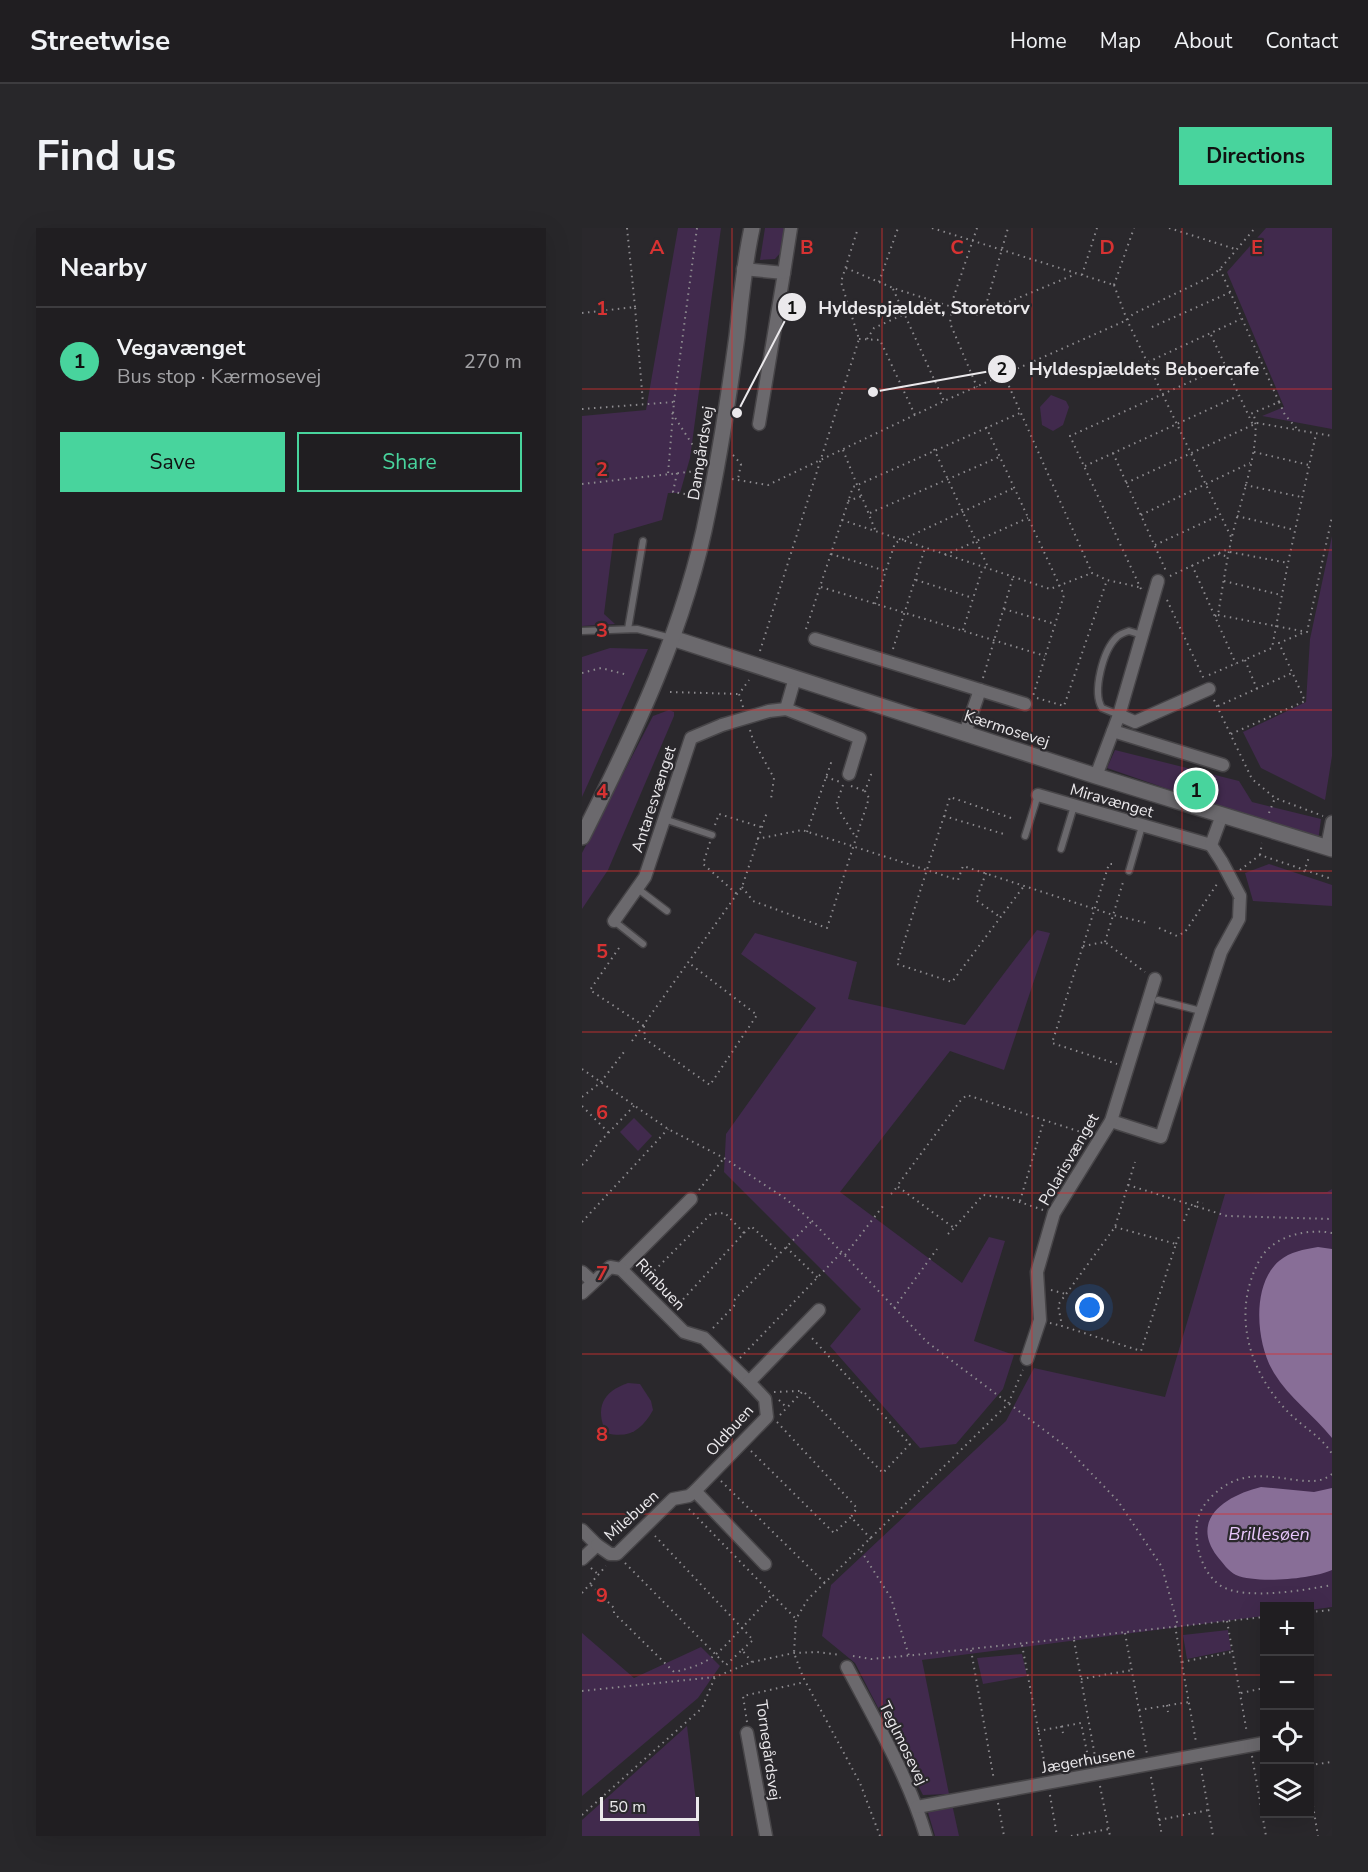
<!DOCTYPE html>
<html lang="en">
<head>
<meta charset="utf-8">
<style>
  body { margin:0; font-family:"Nunito Sans",sans-serif; background:#28272a; color:#f1f3f6 }
  .controls { position:absolute; right:18px; bottom:18px; display:grid; overflow:hidden; border-radius:0px; box-shadow:0 6px 24px #0002 }
  .controls button { width:54px; height:54px; display:grid; place-items:center; padding:0; border:0; border-bottom:2px solid #3d3c3f; background:#201e21; color:#f1f3f6; font:30px sans-serif }
  .scale { position:absolute; left:18px; bottom:15px; width:99px; box-sizing:border-box; padding-left:6px; border:3px solid #ebe9ec; border-top:0; font-size:16px; line-height:21px; white-space:nowrap; color:#ebe9ec; -webkit-text-stroke:4px #2a282c; paint-order:stroke }
  .you { position:absolute; left:508px; top:1080px; width:21px; height:21px; margin:-15px; border:4px solid #fff; border-radius:50%; background:#1a73e8; box-shadow:0 0 0 9px #1a73e833 }
  .badge { display:grid; place-items:center; width:39px; height:39px; border-radius:50%; background:#48d49d; color:#111; font-size:20px; font-weight:700 }
  .pin { position:absolute; translate:-50% -50%; border:3px solid #fff; box-shadow:0 2px 6px #0006 }
  .list { margin:0; padding:0; list-style:none }
  h2 { display:flex; justify-content:space-between; align-items:center; height:78px; margin:0; padding:0 24px; font-size:26px }
  h2 small { font-size:20px; font-weight:400; color:#a2a2a5 }
  .list li { display:grid; grid-template-columns:39px 1fr auto; gap:18px; align-items:center; box-sizing:border-box; height:108px; padding:0 24px; border-top:2px solid #3d3c3f }
  .list b { display:block; font-size:22px; white-space:nowrap }
  .list p { margin:0; font-size:20px; white-space:nowrap; color:#a2a2a5 }
  .list em { font-size:20px; font-style:normal; color:#a2a2a5 }
  .actions { display:flex; gap:12px; padding:18px 24px }
  .actions a { flex:1; padding:14px 0; border:2px solid #48d49d; border-radius:0px; text-align:center; font-size:21px; color:#48d49d }
  .actions .main { background:#48d49d; color:#111 }
  .icon { flex:none; width:33px; height:33px; fill:none; stroke:currentColor; stroke-width:2; stroke-linecap:round; stroke-linejoin:round }
  .map { position:relative; flex:none; width:750px; height:1608px; overflow:hidden; border-radius:0px }
  header { display:flex; align-items:center; gap:36px; box-sizing:border-box; height:84px; padding:0 30px; background:#201e21; border-bottom:2px solid #3d3c3f }
  header strong { font-size:28px }
  nav { display:flex; gap:33px; margin-inline-start:auto; font-size:21px }
  .intro { display:flex; align-items:center; justify-content:space-between; box-sizing:border-box; height:144px; padding:0 36px }
  h1 { margin:0; font-size:42px }
  .button { padding:15px 27px; border-radius:0px; background:#48d49d; color:#111; font-size:21px; font-weight:700 }
  main { display:flex; gap:36px; padding:0 36px }
  aside { flex:1; background:#201e21; border-radius:0px; box-shadow:0 6px 24px #0002 }
  .map>svg:first-child { display:block }
  .green { fill:#412a4d }
  .water { fill:#886e97 }
  .lines { fill:none; stroke-linecap:round; stroke-linejoin:round }
  .service-casing { stroke:#474548; stroke-width:9 }
  .minor-casing { stroke:#474548; stroke-width:15 }
  .tertiary-casing { stroke:#474548; stroke-width:18 }
  .path { stroke:#8d8b8f; stroke-width:2; stroke-dasharray:1.5 4.5; stroke-linecap:butt }
  .service { stroke:#6b696d; stroke-width:6 }
  .minor { stroke:#6b696d; stroke-width:12 }
  .tertiary { stroke:#6b696d; stroke-width:15 }
  .minor-bridge-casing { stroke:#474548; stroke-width:15; stroke-linecap:butt }
  .minor-bridge { stroke:#6b696d; stroke-width:12 }
  .grid { fill:none; stroke:#d73232; stroke-width:1.5; stroke-opacity:0.55 }
  .labels { text-anchor:middle; stroke-width:4.5; stroke-linejoin:round; paint-order:stroke }
  .street-label { font-size:16px; fill:#ebe9ec; stroke:#2a282c }
  .water-label { font-size:18px; font-style:italic; fill:#e8c7fb; stroke:#2a282c }
  .grid-label { font-size:20px; text-anchor:middle; font-weight:bold; fill:#d73232; stroke:#2a282c; stroke-width:4.5; stroke-linejoin:round; paint-order:stroke }
  .leader { fill:none; stroke:#ebe9ec; stroke-width:2 }
  .callout-dot { fill:#ebe9ec; stroke:#2a282c; stroke-width:2 }
  .mark-label { font-size:18px; text-anchor:middle; font-weight:bold; fill:#111 }
  .callout-label { font-size:18px; text-anchor:middle; font-weight:bold; fill:#ebe9ec; stroke:#2a282c; stroke-width:4.5; stroke-linejoin:round; paint-order:stroke }
</style>
</head>
<body>
<header>
<strong>Streetwise</strong>
<nav><a>Home</a><a>Map</a><a>About</a><a>Contact</a></nav>
</header>
<div class="intro"><h1>Find us</h1><a class="button">Directions</a></div>
<main>
<aside>
<h2>Nearby<small></small></h2>
<ul class="list">
<li><span class="badge">1</span><div><b>Vegavænget</b><p>Bus stop · Kærmosevej</p></div><em>270 m</em></li>
</ul>
<div class="actions"><a class="main">Save</a><a>Share</a></div>
</aside>
<div class="map">
<svg width="750" height="1608" viewBox="0 0 750 1608">
  <rect width="100%" height="100%" fill="#2a282c"/>
  <g class="green">
    <path d="M96,0H139L108,230L98,265H86L80,292L32,306L22,386L33,396L0,398V188L64,182Z"/>
    <path d="M183,0H203L200,23L193,31L178,32Z"/>
    <path d="M684,0H750V201L680,188L702,179L645,44Z"/>
    <path d="M469,167L484,173L487,179L481,197L471,203L460,197L458,179Z"/>
    <path d="M750,308V528L743,572L679,540L661,504L724,474L728,411Z"/>
    <path d="M28,420L66,421L0,569V429Z"/>
    <path d="M87,482L92,484V488L26,642L0,681V625L71,488Z"/>
    <path d="M533,522L657,553L670,574L739,591L736,613L525,540Z"/>
    <path d="M687,636L750,657V678L671,673L663,645Z"/>
    <path d="M455,702L468,705L422,842L368,823L258,964L380,1055L407,1009L423,1013L392,1113L432,1127L421,1161L374,1216L338,1220L248,1118L279,1081L142,944L144,906L234,780L159,726L173,705L275,734L266,771L383,797Z"/>
    <path d="M52,890L70,908L56,923L38,904Z"/>
    <path d="M750,961V1379L728,1382V1378H682V1388L340,1432L367,1566L341,1567L273,1435L240,1408L249,1357L424,1193L452,1140L583,1169L643,966L745,964Z"/>
    <path d="M46,1155L58,1156L69,1173L71,1182C60,1202 47,1211 24,1205C13,1180 20,1164 46,1155Z"/>
    <path d="M646,1402L649,1422L605,1431L601,1407Z"/>
    <path d="M0,1405L52,1450L119,1419L138,1438L116,1470L0,1568Z"/>
    <path d="M440,1426L445,1448L401,1456L395,1430Z"/>
    <path d="M105,1498L118,1608H0V1592Z"/>
    <path d="M370,1576L377,1608H353L345,1581Z"/>
  </g>
  <g class="water">
    <path d="M736,1019L750,1021V1210C732,1187 707,1170 692,1145C674,1116 669,1057 697,1033C709,1023 721,1022 736,1019Z"/>
    <path d="M679,1259L732,1264L750,1260V1342C730,1351 675,1356 654,1347C647,1344 640,1334 635,1328C607,1290 646,1267 679,1259Z"/>
  </g>
  <g class="lines">
    <g class="service-casing">
      <g id="service">
        <path d="M46,401L61,313"/>
        <path d="M0,403L55,401L89,410"/>
        <path d="M537,487L520,480C510,464 521,422 535,409C538,406 544,404 547,403L560,407"/>
        <path d="M82,591L130,607"/>
        <path d="M443,608L456,567"/>
        <path d="M479,621L492,578"/>
        <path d="M547,643L560,598"/>
        <path d="M56,661L85,683"/>
        <path d="M32,693L61,716"/>
        <path d="M576,772L619,783"/>
      </g>
    </g>
    <g class="minor-casing">
      <g id="minor">
        <path d="M161,41L202,45L177,196"/>
        <path d="M202,45L209,0"/>
        <path d="M233,411L398,462L383,505"/>
        <path d="M398,462L443,476"/>
        <path d="M204,481L278,510L267,546"/>
        <path d="M187,483L204,481L213,450"/>
        <path d="M537,487L576,353"/>
        <path d="M531,503L641,537"/>
        <path d="M514,548L537,487L553,494L627,461"/>
        <path d="M456,567L629,617"/>
        <path d="M745,619L750,594"/>
        <path d="M640,634L629,617L640,587"/>
        <path d="M32,693L63,649L109,510L140,497"/>
        <path d="M529,893L579,909L639,724L657,691L658,668"/>
        <path d="M109,971L39,1041L102,1104L122,1110L167,1154"/>
        <path d="M0,1044L11,1054"/>
        <path d="M0,1065L28,1039L39,1041"/>
        <path d="M445,1131L458,1092L455,1044L472,985L529,893L573,751"/>
        <path d="M113,1263L185,1189L183,1171L167,1154L237,1082"/>
        <path d="M0,1302L15,1317L0,1331"/>
        <path d="M15,1317L28,1326H35L91,1271L107,1268L113,1263L183,1336"/>
        <path d="M265,1439C294,1494 326,1548 344,1608"/>
        <path d="M165,1505L184,1608"/>
        <path d="M335,1579L682,1515"/>
      </g>
    </g>
    <g class="tertiary-casing">
      <g id="tertiary">
        <path d="M90,410L514,548L750,621"/>
        <path d="M0,609C52,506 104,398 126,283C138,226 147,167 155,108C159,72 162,36 170,0"/>
      </g>
    </g>
    <g class="path">
      <path d="M45,0L53,79"/>
      <path d="M350,0L532,57"/>
      <path d="M395,0L371,71L368,95L395,159"/>
      <path d="M587,0L653,21"/>
      <path d="M264,40L311,60L395,87L494,46"/>
      <path d="M638,41L697,174L666,187"/>
      <path d="M500,47L515,0"/>
      <path d="M297,54L316,0"/>
      <path d="M532,57L545,92L650,311"/>
      <path d="M532,57L552,0"/>
      <path d="M311,61L362,173"/>
      <path d="M402,84L426,0"/>
      <path d="M0,85L53,79L61,175"/>
      <path d="M570,99L649,64"/>
      <path d="M629,107L671,197"/>
      <path d="M277,111L298,112L333,187"/>
      <path d="M285,111L292,100L351,73"/>
      <path d="M566,134L659,91"/>
      <path d="M422,147L510,345L525,352L561,360"/>
      <path d="M92,174L115,0"/>
      <path d="M697,174L703,187L717,203"/>
      <path d="M0,181L92,174L86,246"/>
      <path d="M90,185L121,233"/>
      <path d="M404,199L482,367L451,468"/>
      <path d="M352,221L406,339"/>
      <path d="M261,222L294,304"/>
      <path d="M672,224L727,237"/>
      <path d="M531,225L584,343"/>
      <path d="M151,227L159,236L156,251"/>
      <path d="M503,238L656,168"/>
      <path d="M95,245L91,264L114,268"/>
      <path d="M150,251L186,257L362,173L545,92L551,86L626,50L638,41L673,0"/>
      <path d="M544,255L675,195L750,208"/>
      <path d="M0,256L115,243"/>
      <path d="M663,257L719,269"/>
      <path d="M266,273L280,268"/>
      <path d="M288,285L417,229"/>
      <path d="M559,287L668,235"/>
      <path d="M655,288L713,302"/>
      <path d="M260,292L468,361L510,345"/>
      <path d="M573,317L638,287"/>
      <path d="M648,324L706,335"/>
      <path d="M249,326L304,343"/>
      <path d="M636,326L647,329"/>
      <path d="M363,327L446,290"/>
      <path d="M610,337L654,436"/>
      <path d="M588,348L648,320"/>
      <path d="M334,352L391,370"/>
      <path d="M642,353L699,367"/>
      <path d="M239,359L463,428"/>
      <path d="M559,361L488,208L643,138"/>
      <path d="M585,372L622,451"/>
      <path d="M293,376L313,315L432,260"/>
      <path d="M422,381L473,396"/>
      <path d="M636,387L725,404L750,289"/>
      <path d="M633,388L636,387C640,362 644,337 649,313C655,283 682,211 671,185"/>
      <path d="M224,401L271,259L438,185"/>
      <path d="M381,402L401,339"/>
      <path d="M311,421L343,320"/>
      <path d="M178,423L277,111L259,54L276,0"/>
      <path d="M663,432L675,461"/>
      <path d="M0,445L19,440L46,447"/>
      <path d="M627,447L690,420L706,335L734,206"/>
      <path d="M401,450L431,349"/>
      <path d="M88,464L157,466"/>
      <path d="M455,470L482,478L525,352"/>
      <path d="M632,472L670,551L693,570L741,588"/>
      <path d="M636,478L710,445"/>
      <path d="M161,479L157,466L167,452"/>
      <path d="M168,502L171,512L192,550L189,571"/>
      <path d="M649,506L723,473L697,415L723,404"/>
      <path d="M244,549L258,554"/>
      <path d="M261,557L254,577L274,610"/>
      <path d="M269,558L283,563"/>
      <path d="M627,568L634,548"/>
      <path d="M687,585L693,570"/>
      <path d="M362,588L425,607"/>
      <path d="M429,590L368,569L315,736L370,754L442,658"/>
      <path d="M133,597L137,586L179,599"/>
      <path d="M225,604L249,535L252,536"/>
      <path d="M175,611L220,602L376,652L381,638L531,687L565,695"/>
      <path d="M128,614L121,636L155,666"/>
      <path d="M678,627L680,615"/>
      <path d="M530,636H527L470,815L535,836"/>
      <path d="M658,642L678,627L750,651"/>
      <path d="M722,644L727,629"/>
      <path d="M404,645L394,672L418,689"/>
      <path d="M160,659L171,673L245,700L287,570L283,563L289,547L288,542"/>
      <path d="M577,700L595,708L603,704L637,653"/>
      <path d="M523,714L542,651"/>
      <path d="M501,718L523,714L563,744"/>
      <path d="M37,720L8,762L62,798"/>
      <path d="M62,798L63,811L128,857L175,787L107,735"/>
      <path d="M50,813L160,659L185,584"/>
      <path d="M0,841L86,901L142,930L204,971L230,993L345,1114L482,1217L536,1273L580,1339L596,1398"/>
      <path d="M0,869L18,855L42,824"/>
      <path d="M0,878L27,905"/>
      <path d="M0,937L11,926L14,918L52,878"/>
      <path d="M546,957L645,988L750,991"/>
      <path d="M117,962L142,930"/>
      <path d="M309,966L315,959"/>
      <path d="M438,973L462,892"/>
      <path d="M613,979L614,974L621,975"/>
      <path d="M461,982L426,970L401,967L372,1000L315,958L379,872L385,867L505,906"/>
      <path d="M602,993L608,978"/>
      <path d="M0,994L86,901"/>
      <path d="M533,999L594,1016L559,1123L480,1098L476,1077L533,999L553,934"/>
      <path d="M162,1005L169,998L197,1024"/>
      <path d="M750,1005C725,1000 690,1008 677,1033C649,1086 667,1144 707,1185C721,1199 740,1209 750,1226"/>
      <path d="M366,1006L372,1000"/>
      <path d="M594,1016L598,1006"/>
      <path d="M204,1019L236,1050"/>
      <path d="M263,1027L301,978"/>
      <path d="M64,1051L129,986L143,985L162,1005L94,1079"/>
      <path d="M469,1062L484,1066"/>
      <path d="M312,1080L355,1021"/>
      <path d="M468,1095L480,1098"/>
      <path d="M131,1100L152,1078L153,1071L230,993"/>
      <path d="M158,1130L260,1024"/>
      <path d="M192,1164L219,1163"/>
      <path d="M197,1172L205,1180"/>
      <path d="M198,1187L221,1163L301,1245L328,1216L228,1108"/>
      <path d="M195,1194L275,1280L269,1289"/>
      <path d="M169,1223L252,1305L269,1289L289,1311"/>
      <path d="M750,1246C726,1267 681,1232 641,1259C630,1267 620,1277 616,1290C610,1312 620,1348 641,1359C665,1372 724,1362 750,1357"/>
      <path d="M139,1253L243,1355"/>
      <path d="M107,1281L214,1391"/>
      <path d="M279,1323L309,1370L327,1428"/>
      <path d="M43,1335L144,1437L160,1422L170,1434"/>
      <path d="M9,1340L17,1347"/>
      <path d="M9,1357L32,1380V1385L92,1444C129,1436 135,1426 160,1400L73,1308"/>
      <path d="M0,1365L24,1338"/>
      <path d="M728,1384L750,1382"/>
      <path d="M645,1393L665,1505"/>
      <path d="M593,1398L614,1514"/>
      <path d="M543,1405L565,1526"/>
      <path d="M492,1412L514,1534"/>
      <path d="M440,1417L464,1543"/>
      <path d="M160,1422L171,1412L160,1400L190,1367"/>
      <path d="M389,1422L412,1552"/>
      <path d="M271,1428L289,1431L333,1427L682,1389"/>
      <path d="M600,1434L650,1424"/>
      <path d="M499,1451L550,1442"/>
      <path d="M0,1463L133,1449L170,1434L212,1425L235,1424L259,1427"/>
      <path d="M659,1465L682,1460"/>
      <path d="M585,1477L586,1484"/>
      <path d="M557,1482L607,1474"/>
      <path d="M165,1494L161,1468L223,1454"/>
      <path d="M479,1498L481,1505"/>
      <path d="M456,1503L499,1495L506,1529"/>
      <path d="M670,1528L684,1608"/>
      <path d="M728,1537L750,1534"/>
      <path d="M463,1538L513,1528"/>
      <path d="M619,1540L631,1608"/>
      <path d="M569,1549L580,1608"/>
      <path d="M518,1558L528,1608"/>
      <path d="M728,1560L736,1608"/>
      <path d="M468,1567L475,1608"/>
      <path d="M416,1575L422,1608"/>
      <path d="M0,1587L120,1480L133,1449"/>
      <path d="M577,1592L627,1582"/>
      <path d="M298,1608L278,1555L221,1449L212,1425L214,1391L226,1371L426,1176L441,1142"/>
      <path d="M489,1608L527,1601"/>
    </g>
    <use href="#service" class="service"/>
    <use href="#minor" class="minor"/>
    <use href="#tertiary" class="tertiary"/>
    <g class="minor-bridge-casing">
      <g id="minor-bridge">
        <path d="M140,497L187,483"/>
        <path d="M640,634L658,668"/>
      </g>
    </g>
    <use href="#minor-bridge" class="minor-bridge"/>
  </g>
  <path class="grid" d="M150,0V1608M300,0V1608M450,0V1608M600,0V1608M0,161H750M0,322H750M0,482H750M0,643H750M0,804H750M0,965H750M0,1126H750M0,1286H750M0,1447H682M728,1447H750"/>
  <g class="labels">
    <g class="street-label">
      <text transform="translate(118 225) rotate(-81)" y="6">Damgårdsvej</text>
      <text transform="translate(425 500) rotate(18)" y="6">Kærmosevej</text>
      <text transform="translate(71 571) rotate(-72)" y="6">Antaresvænget</text>
      <text transform="translate(530 572) rotate(16)" y="6">Miravænget</text>
      <text transform="translate(486 931) rotate(-60)" y="6">Polarisvænget</text>
      <text transform="translate(79 1056) rotate(47)" y="6">Rimbuen</text>
      <text transform="translate(147 1202) rotate(-48)" y="6">Oldbuen</text>
      <text transform="translate(49 1287) rotate(-42)" y="6">Milebuen</text>
      <text transform="translate(322 1515) rotate(64)" y="6">Teglmosevej</text>
      <text transform="translate(187 1522) rotate(82)" y="6">Tornegårdsvej</text>
      <text transform="translate(506 1531) rotate(-10)" y="6">Jægerhusene</text>
    </g>
    <g class="water-label">
      <text x="687" y="1312">Brillesøen</text>
    </g>
  </g>
  <g class="grid-label">
    <text x="75" y="26">A</text>
    <text x="225" y="26">B</text>
    <text x="375" y="26">C</text>
    <text x="525" y="26">D</text>
    <text x="675" y="26">E</text>
    <text x="20" y="87">1</text>
    <text x="20" y="248">2</text>
    <text x="20" y="409">3</text>
    <text x="20" y="570">4</text>
    <text x="20" y="730">5</text>
    <text x="20" y="891">6</text>
    <text x="20" y="1052">7</text>
    <text x="20" y="1213">8</text>
    <text x="20" y="1374">9</text>
  </g>
  <path class="leader" d="M155 185L210 79M291 164L420 141"/>
  <g class="callout-dot">
    <circle cx="155" cy="185" r="6"/>
    <circle cx="291" cy="164" r="6"/>
    <circle cx="210" cy="79" r="15"/>
    <circle cx="420" cy="141" r="15"/>
  </g>
  <g class="mark-label">
    <text x="210" y="86">1</text>
    <text x="420" y="147">2</text>
  </g>
  <g class="callout-label">
    <text x="342" y="86">Hyldespjældet, Storetorv</text>
    <text x="562" y="147">Hyldespjældets Beboercafe</text>
  </g>
</svg>
<div class="controls">
<button>+</button>
<button>−</button>
<button><svg class="icon" aria-label="locate" viewBox="0 0 24 24"><circle cx="12" cy="12" r="6"/><path d="M12 2v4M12 18v4M2 12h4M18 12h4"/></svg></button>
<button><svg class="icon" aria-label="layers" viewBox="0 0 24 24"><path d="M12 4l9 5-9 5-9-5zM3 14l9 5 9-5"/></svg></button>
</div>
<div class="scale">50 m</div>
<div class="you"></div>
<div class="pin badge" style="left:614px;top:562px">1</div>
</div>
</main>
</body>
</html>
